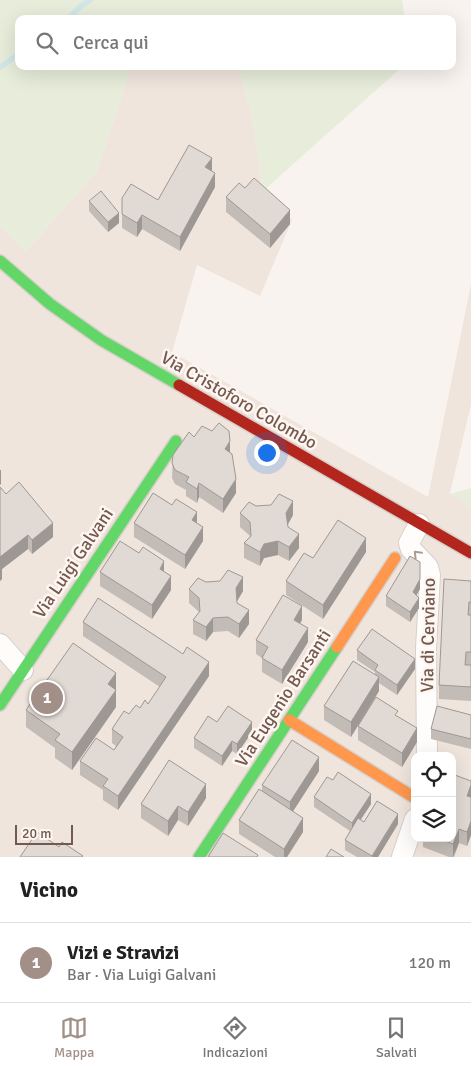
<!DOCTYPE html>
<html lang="it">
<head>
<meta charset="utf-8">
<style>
  body { margin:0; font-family:Signika,sans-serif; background:#f2f2f2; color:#222 }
  .controls { position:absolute; right:15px; bottom:15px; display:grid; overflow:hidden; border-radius:10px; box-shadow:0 5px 20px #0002 }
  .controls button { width:45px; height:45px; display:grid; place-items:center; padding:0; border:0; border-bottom:1px solid #e0e0e0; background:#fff; color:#222; font:25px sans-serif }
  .scale { position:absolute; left:15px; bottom:12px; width:58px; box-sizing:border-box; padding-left:5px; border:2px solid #745950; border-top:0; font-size:14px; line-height:18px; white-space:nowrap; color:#745950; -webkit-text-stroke:4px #fef7f1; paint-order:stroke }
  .you { position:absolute; left:266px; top:452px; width:18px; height:18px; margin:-12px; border:4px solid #fff; border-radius:50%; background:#1a73e8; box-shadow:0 0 0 8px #1a73e833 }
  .badge { display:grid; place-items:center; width:32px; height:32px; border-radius:50%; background:#a28f87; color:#fff; font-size:16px; font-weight:700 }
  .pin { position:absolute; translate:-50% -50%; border:2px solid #fff; box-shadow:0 1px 5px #0006 }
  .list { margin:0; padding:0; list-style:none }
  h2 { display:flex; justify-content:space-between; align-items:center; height:65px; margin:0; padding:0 20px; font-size:21px }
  h2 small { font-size:16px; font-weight:400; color:#767676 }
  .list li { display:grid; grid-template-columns:32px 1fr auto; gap:15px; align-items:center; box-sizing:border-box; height:80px; padding:0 20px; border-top:1px solid #e0e0e0 }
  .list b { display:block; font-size:19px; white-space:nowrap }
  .list p { margin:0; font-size:16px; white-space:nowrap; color:#767676 }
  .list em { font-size:16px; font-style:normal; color:#767676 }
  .icon { flex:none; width:28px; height:28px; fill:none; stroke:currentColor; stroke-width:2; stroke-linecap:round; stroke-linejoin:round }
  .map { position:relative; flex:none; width:471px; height:857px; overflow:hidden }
  .search { position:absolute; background:#fff; box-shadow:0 5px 20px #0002; left:15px; right:15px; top:15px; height:55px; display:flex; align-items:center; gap:12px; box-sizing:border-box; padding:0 18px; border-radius:10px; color:#767676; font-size:19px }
  .sheet { height:145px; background:#fff }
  nav { display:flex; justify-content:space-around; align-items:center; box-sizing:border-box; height:70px; border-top:1px solid #e0e0e0; background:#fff; font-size:14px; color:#767676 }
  nav a { display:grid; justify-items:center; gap:2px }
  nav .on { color:#a28f87 }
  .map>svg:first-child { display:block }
  .residential { fill:#f0e5dd; fill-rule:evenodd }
  .green { fill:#e7edda }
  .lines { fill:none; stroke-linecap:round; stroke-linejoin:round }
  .stream { stroke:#d1e6e6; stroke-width:5.5 }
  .street-casing { stroke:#d6cfca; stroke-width:22 }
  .fast-casing { stroke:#d7cfca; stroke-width:14 }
  .slow-casing { stroke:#d7cfca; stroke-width:14 }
  .jam-casing { stroke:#d7cfca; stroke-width:14 }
  .street { stroke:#fefdfc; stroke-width:20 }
  .fast { stroke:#63d668; stroke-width:11 }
  .slow { stroke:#ff974d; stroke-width:11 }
  .jam { stroke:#b3261e; stroke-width:11 }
  .wall { fill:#c2bbb6 }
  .shaded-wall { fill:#9e9894 }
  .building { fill:#e1d9d4; stroke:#9e9894 }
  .oneway { stroke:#ab9b95 }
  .labels { text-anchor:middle; stroke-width:5; stroke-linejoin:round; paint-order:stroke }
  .street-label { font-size:18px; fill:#745950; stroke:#fef7f1 }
</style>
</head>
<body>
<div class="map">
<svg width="471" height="857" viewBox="0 0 471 857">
  <rect width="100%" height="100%" fill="#f8f3ee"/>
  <path class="residential" d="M131,66H238L252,115L263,191L292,220L260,296L197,265L172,352L428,497L471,284V405L450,493L471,508V857H0V226L26,251L97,171ZM415,756H452V838H415Z"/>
  <g class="green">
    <path d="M0,0H402L405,19H19V66H131L97,171L26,251L0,226Z"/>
    <path d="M238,66H403L263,191L252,115Z"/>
    <path d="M471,488V508L450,494Z"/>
  </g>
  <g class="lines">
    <g class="stream">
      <path d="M68,19L81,6L90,0"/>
      <path d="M0,67L19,54"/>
    </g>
    <g class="street-casing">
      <g id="street">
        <path d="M419,524L409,543L411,549L428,567L430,575L426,649L427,756"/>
        <path d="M0,644L23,670"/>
        <path d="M402,857L415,819"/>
      </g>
    </g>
    <g class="fast-casing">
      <g id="fast">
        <path d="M0,261L50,304L101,340L179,385"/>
        <path d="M0,705L176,441"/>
        <path d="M199,857L337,647"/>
      </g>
    </g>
    <g class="slow-casing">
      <g id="slow">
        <path d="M337,647L395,558"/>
        <path d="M289,720L415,798"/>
      </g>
    </g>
    <g class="jam-casing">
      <path id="jam" d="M179,385L471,553"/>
    </g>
    <use href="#street" class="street"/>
    <use href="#fast" class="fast"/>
    <use href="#slow" class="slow"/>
    <use href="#jam" class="jam"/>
  </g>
  <g class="wall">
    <path d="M212,171L215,187L180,251L142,229L137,237L122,228V214L158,200Z"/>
    <path d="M226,197L290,224L270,248L226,212Z"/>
    <path d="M89,201L119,223L108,232L89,211Z"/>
    <path d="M194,437L230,453L236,493L223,513L199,497L197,503L186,496V490L175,484L172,478L173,455Z"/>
    <path d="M6,494L53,537L32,554L28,549L2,569V579L0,581Z"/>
    <path d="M256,506L293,515L288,525V527L299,548L289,561L278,555L264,558L260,566L244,558V543L250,536L240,527V513Z"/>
    <path d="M134,523H197L203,541L185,569L134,537Z"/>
    <path d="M366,552L323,619L286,595V581L313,558Z"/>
    <path d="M100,572H164L171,590L152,619L100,586Z"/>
    <path d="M471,581V701L439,699V685Z"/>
    <path d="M206,582L243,591L237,601V603L249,624L239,638L228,631L213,632L206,641L193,634V620L199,612L189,603V589Z"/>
    <path d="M420,589L416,595L419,608L410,622L386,606V596Z"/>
    <path d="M302,620L300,623L308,642L282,684L262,672V658L256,654V640Z"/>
    <path d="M83,622L209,676L118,810L103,800V790L80,775V761L114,750L116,746L112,743V729L140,708L148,704L160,687L83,636Z"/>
    <path d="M357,650L415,669L397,695L379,683V691L351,737L324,720V706L375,674V672L357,660Z"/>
    <path d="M116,690V707L72,770L55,758V748L26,727V710Z"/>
    <path d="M471,715V749L431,739V729Z"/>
    <path d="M217,722L252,732L237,754L232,751L222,766L194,748V738Z"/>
    <path d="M358,726L417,742L402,767L358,740Z"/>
    <path d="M319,771L293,811L303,832L287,857H275L239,834V820L262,791V785Z"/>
    <path d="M471,781V835L467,846L459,843L454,857H449L423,847V838H452Z"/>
    <path d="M314,797L371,804L361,820L364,822L398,824L378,857H357L345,850V840L350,831L314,807Z"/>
    <path d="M206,798L188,826L178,820L168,836L141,818V804Z"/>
  </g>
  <g class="shaded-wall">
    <path d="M212,158V172L205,167Z"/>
    <path d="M215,173V187L180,251V237Z"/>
    <path d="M290,210V224L270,248V234Z"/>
    <path d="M119,213V223L108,232V222Z"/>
    <path d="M142,215V229L137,237V223Z"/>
    <path d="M230,441V455L225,449Z"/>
    <path d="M0,470H1V484L0,485Z"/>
    <path d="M236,479V493L223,513V499Z"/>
    <path d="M199,483V497L197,503V489Z"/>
    <path d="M293,501V515L286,527V513Z"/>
    <path d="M197,512V527L192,520Z"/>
    <path d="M53,523V537L32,554V540Z"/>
    <path d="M203,527V541L185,569V555Z"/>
    <path d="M299,534V548L289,561V547Z"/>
    <path d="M28,535V549L2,569V579L0,581V557Z"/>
    <path d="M366,538V552L323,619V605Z"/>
    <path d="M278,541V555L264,558L260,566V552L264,544Z"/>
    <path d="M164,561V575L160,569Z"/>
    <path d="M171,576V590L152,619V605Z"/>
    <path d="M243,577V591L236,603V588Z"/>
    <path d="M420,579V589L413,601V592Z"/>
    <path d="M419,598V608L410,622V612Z"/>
    <path d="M302,606V620L294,634V620Z"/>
    <path d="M249,610V624L239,638V624Z"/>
    <path d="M213,618V632L206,641V627Z"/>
    <path d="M308,628V642L282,684V670Z"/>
    <path d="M415,659V669L397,695V685Z"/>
    <path d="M209,662V676L118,810V796Z"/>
    <path d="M116,673V707L72,770V752L108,684Z"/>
    <path d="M379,677V691L351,737V722Z"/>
    <path d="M252,722V732L237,754V744Z"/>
    <path d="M417,728V742L402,767V753Z"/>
    <path d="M232,741V751L222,766V756Z"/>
    <path d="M319,757V771L290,816V802Z"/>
    <path d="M206,784V798L188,826V812Z"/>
    <path d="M471,785V799L467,796Z"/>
    <path d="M371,794V804L352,832V823Z"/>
    <path d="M178,806V820L168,836V821Z"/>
    <path d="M398,814V824L378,857H372Z"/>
    <path d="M303,818V832L287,857H284V849Z"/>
    <path d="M471,821V835L467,846V832Z"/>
    <path d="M459,829V843L453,857V844Z"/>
  </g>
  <g class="building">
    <path d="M189,145L212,158L205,167L215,173L180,237L142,215L137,223L122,214V198L131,184L158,200Z"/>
    <path d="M254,178L290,210L270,234L226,197L239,183L245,188Z"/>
    <path d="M101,191L119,213L108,222L89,201Z"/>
    <path d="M219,423L229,431L230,441L225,449L232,454L236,479L223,499L199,483L197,489L186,482L189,477L175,470L172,463L173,455L189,432L194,437L202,426L212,431Z"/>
    <path d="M19,482L53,523L32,540L28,535L0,557V487L6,494Z"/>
    <path d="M153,493L172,505L176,499L197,512L192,520L203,527L185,555L134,523Z"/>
    <path d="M279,494L293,501L286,513L288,527L299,534L289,547L278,541L264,544L260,552L244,543L251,536L250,522L240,513L249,502L256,506L271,505Z"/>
    <path d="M338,520L366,538L323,605L286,581L304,553L313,558Z"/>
    <path d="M120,541L139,553L143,547L164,561L160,569L171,576L152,605L100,572Z"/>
    <path d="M410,556L420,562V579L413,592L419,598L410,612L386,596Z"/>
    <path d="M228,570L243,577L236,588L237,603L249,610L239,624L228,617L213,618L206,627L193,620L200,611L199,598L189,589L198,578L206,582L220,581Z"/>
    <path d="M444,579L471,581V602H469L468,615H471V652H466L465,665H471V687L439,685Z"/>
    <path d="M283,595L302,606L294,620L308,628L282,670L262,658L268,647L256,640Z"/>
    <path d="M98,598L183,654L187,647L209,662L118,796L103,786L108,779L80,761L96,738L114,750L123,737L112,729L124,711L129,714L136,705L140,708L145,700L148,704L166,677L83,622Z"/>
    <path d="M372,629L415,659L397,685L375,670L378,665L357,650Z"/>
    <path d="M73,643L116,673L108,684L116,690L72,752L55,740L60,734L26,710Z"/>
    <path d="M353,661L379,677L351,722L324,706Z"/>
    <path d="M376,697L398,711L395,715L417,728L402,753L358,726Z"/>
    <path d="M228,706L252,722L237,744L232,741L222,756L194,738L208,716L217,722Z"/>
    <path d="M437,706L471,715V739L431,729Z"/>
    <path d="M292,740L319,757L290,802L262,785Z"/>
    <path d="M169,760L206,784L188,812L178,806L168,821L141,804Z"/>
    <path d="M338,772L371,794L352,823L314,797L327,777L333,780Z"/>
    <path d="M452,774L471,781V785L467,796L471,797V821L467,832L459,829L453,844L437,838H452Z"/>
    <path d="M259,789L303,818L284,849L239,820Z"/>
    <path d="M377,801L398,814L372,856L345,840L358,818L364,822Z"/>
    <path d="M37,832L59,847L62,842L83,856L82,857H20Z"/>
    <path d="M223,833L258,855L257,857H208Z"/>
    <path d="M331,849L344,857H326Z"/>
  </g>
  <defs><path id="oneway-chevron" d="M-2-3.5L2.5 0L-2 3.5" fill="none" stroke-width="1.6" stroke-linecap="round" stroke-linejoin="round" transform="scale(1.25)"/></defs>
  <use class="oneway" href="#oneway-chevron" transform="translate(417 554) rotate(-134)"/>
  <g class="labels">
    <g class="street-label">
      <text transform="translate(239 400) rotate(30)" y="6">Via Cristoforo Colombo</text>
      <text transform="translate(73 563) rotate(-56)" y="6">Via Luigi Galvani</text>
      <text transform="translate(428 635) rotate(-89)" y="6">Via di Cerviano</text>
      <text transform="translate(283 698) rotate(-57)" y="6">Via Eugenio Barsanti</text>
    </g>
  </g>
</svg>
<div class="controls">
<button><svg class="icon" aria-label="locate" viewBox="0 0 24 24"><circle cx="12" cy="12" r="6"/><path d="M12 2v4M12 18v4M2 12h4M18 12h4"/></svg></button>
<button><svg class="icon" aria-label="layers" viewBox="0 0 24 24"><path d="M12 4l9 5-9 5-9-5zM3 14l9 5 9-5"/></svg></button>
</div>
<div class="scale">20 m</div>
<div class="you"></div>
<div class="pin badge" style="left:47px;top:698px">1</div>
<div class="search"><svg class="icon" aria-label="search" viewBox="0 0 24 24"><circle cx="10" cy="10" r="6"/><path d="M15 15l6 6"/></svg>Cerca qui</div>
</div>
<section class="sheet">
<h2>Vicino<small></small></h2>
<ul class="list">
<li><span class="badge">1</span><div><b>Vizi e Stravizi</b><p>Bar · Via Luigi Galvani</p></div><em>120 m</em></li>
</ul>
</section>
<nav>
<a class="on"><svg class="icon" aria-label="map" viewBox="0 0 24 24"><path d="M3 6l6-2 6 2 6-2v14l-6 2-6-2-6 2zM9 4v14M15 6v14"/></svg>Mappa</a>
<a><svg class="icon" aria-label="directions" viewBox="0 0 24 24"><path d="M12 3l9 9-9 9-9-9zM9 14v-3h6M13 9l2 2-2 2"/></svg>Indicazioni</a>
<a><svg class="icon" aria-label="saved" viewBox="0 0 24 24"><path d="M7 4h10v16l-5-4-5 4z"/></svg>Salvati</a>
</nav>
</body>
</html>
